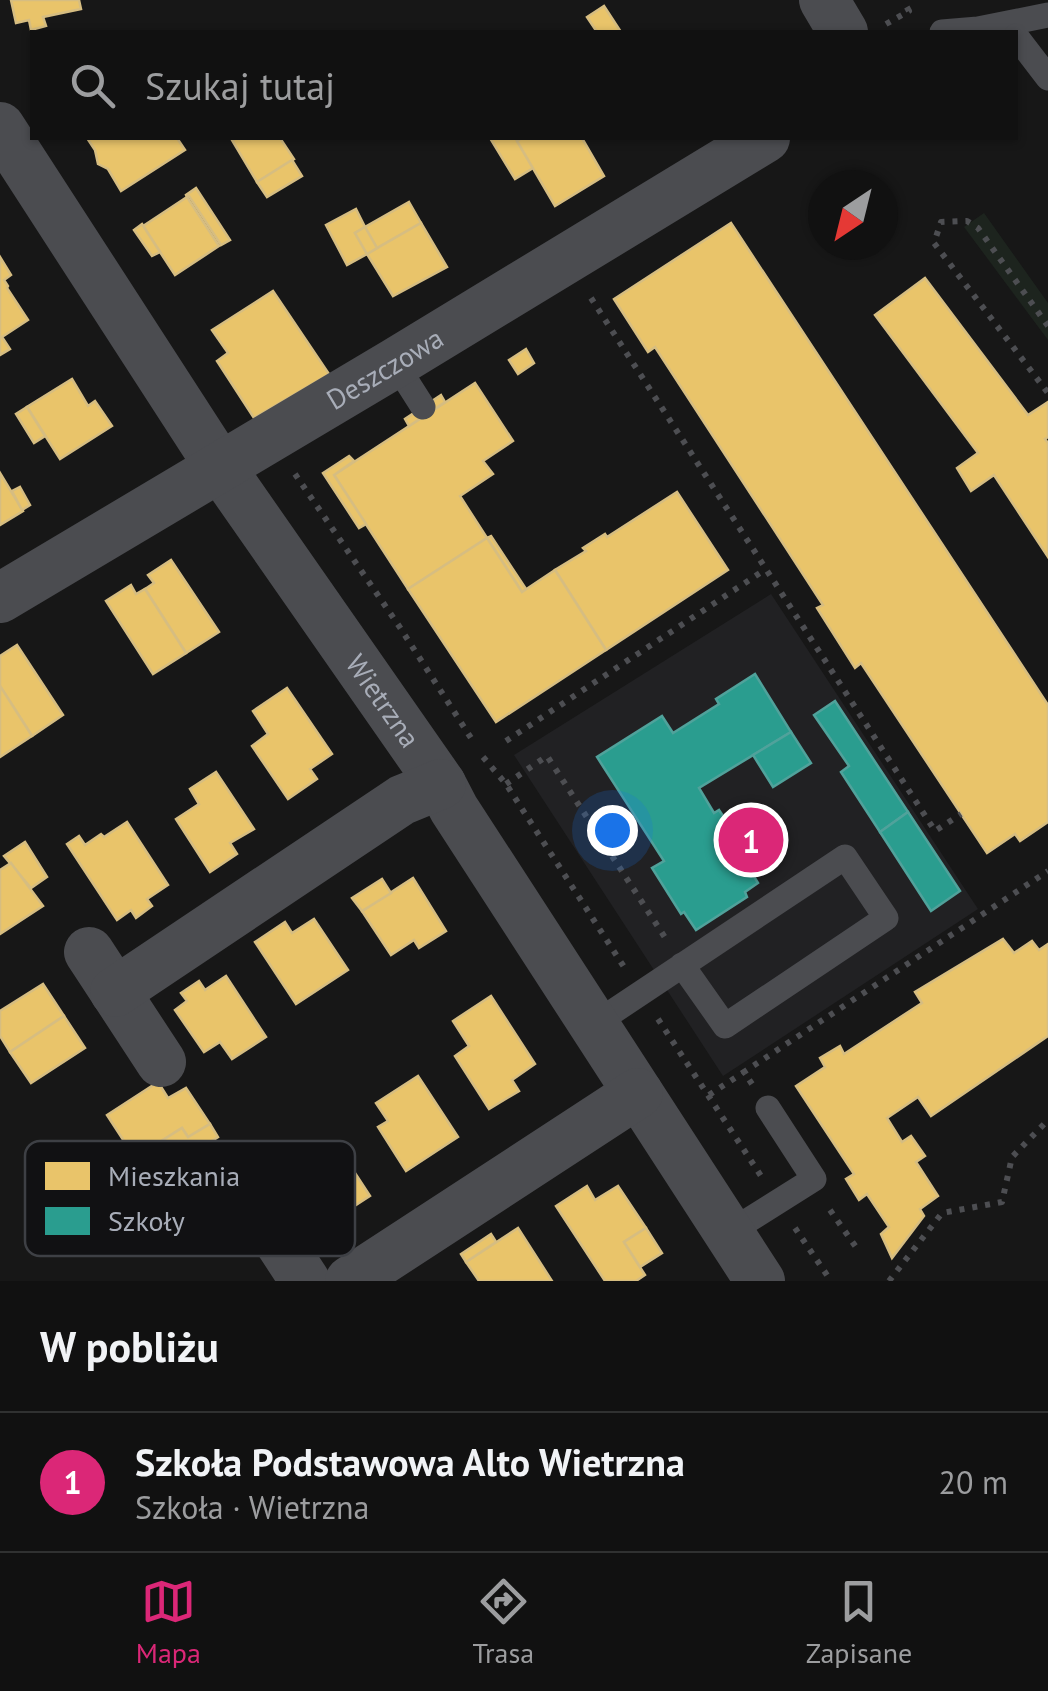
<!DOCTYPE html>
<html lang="pl">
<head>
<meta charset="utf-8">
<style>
  body { margin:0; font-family:"PT Sans",sans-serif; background:#1a1a1a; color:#f1f3f6 }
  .compass { position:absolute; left:808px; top:170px; width:90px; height:90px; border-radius:50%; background:#111; box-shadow:0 2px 8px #0004; rotate:215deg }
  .you { position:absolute; left:612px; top:830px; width:35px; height:35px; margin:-25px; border:8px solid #fff; border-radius:50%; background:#1a73e8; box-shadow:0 0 0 15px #1a73e833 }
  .badge { display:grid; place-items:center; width:65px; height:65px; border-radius:50%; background:#db2777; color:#fff; font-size:32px; font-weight:700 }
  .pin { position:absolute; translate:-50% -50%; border:5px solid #fff; box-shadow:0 2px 10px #0006 }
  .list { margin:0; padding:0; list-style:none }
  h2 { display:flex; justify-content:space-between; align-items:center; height:130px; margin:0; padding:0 40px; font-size:42px }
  h2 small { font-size:32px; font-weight:400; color:#9c9d9f }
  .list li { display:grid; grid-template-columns:65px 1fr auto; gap:30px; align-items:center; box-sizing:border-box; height:140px; padding:0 40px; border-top:2px solid #303131 }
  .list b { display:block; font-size:38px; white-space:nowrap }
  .list p { margin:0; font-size:32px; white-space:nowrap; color:#9c9d9f }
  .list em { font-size:32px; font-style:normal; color:#9c9d9f }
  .icon { flex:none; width:55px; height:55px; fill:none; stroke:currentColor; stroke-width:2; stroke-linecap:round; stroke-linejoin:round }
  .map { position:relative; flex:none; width:1048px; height:1281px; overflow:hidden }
  .search { position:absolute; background:#111; box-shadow:0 2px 8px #0004; left:30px; right:30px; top:30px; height:110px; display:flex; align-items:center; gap:25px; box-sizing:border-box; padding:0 35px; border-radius:0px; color:#9c9d9f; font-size:38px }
  .sheet { height:270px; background:#111 }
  nav { display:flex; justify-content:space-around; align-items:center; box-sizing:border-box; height:140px; border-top:2px solid #303131; background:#111; font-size:28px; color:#9c9d9f }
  nav a { display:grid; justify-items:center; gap:5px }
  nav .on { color:#db2777 }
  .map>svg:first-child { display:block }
  .built { fill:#212123 }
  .green { fill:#1d241e }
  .homes { fill:#e9c46a; stroke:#d6bd81; stroke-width:2.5 }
  .schools { fill:#2a9d8f; stroke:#50a29b; stroke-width:2.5 }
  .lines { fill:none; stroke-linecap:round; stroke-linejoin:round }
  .path { stroke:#4d4e52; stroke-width:6; stroke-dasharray:5 8; stroke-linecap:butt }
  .service { stroke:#4b4c50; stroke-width:25 }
  .minor { stroke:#4b4c50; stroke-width:50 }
  .labels { text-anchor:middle; stroke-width:10; stroke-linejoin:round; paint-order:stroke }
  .street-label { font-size:28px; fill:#a8adb8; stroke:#111113 }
  .key { fill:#111113; stroke:#3e4045; stroke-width:2.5 }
  .key-label { font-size:28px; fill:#a8adb8 }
</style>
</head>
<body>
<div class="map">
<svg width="1048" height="1281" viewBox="0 0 1048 1281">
  <rect width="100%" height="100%" fill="#171717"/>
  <path class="built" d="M771,594L978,909L723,1076L514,755Z"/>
  <path class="green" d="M984,213L1048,303V340L964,227Z"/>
  <g class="homes">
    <path d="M11,0H79L81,9L43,17L46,26L31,30L29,20L16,23Z"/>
    <path d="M604,6L621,32H597L587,17Z"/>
    <path d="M87,138H177L185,150L121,191L108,169L98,164L95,150Z"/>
    <path d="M237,138H280L294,159L257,182L232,140Z"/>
    <path d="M490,138H522L517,141L533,168L515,179Z"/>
    <path d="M522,138H582L604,176L555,206L517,141Z"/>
    <path d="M292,160L302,176L267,197L257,182Z"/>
    <path d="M196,188L230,240L221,245L189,196L187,197L186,195Z"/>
    <path d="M187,197L219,246L175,275L143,226Z"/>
    <path d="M409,202L421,223L377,248L365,227Z"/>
    <path d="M356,209L365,227L355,233L367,254L347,265L326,225Z"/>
    <path d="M421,223L447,267L393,296L367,254Z"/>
    <path d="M731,223L1048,705V822L1020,841L1015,834L987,853L861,663L855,668L817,608L823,605L655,347L648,352L614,299Z"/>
    <path d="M142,224L160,252L152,256L134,230Z"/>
    <path d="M365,227L377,248L367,254L355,233Z"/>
    <path d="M0,257L11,275L4,280L8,286L7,288L28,320L2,337L10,349L0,355Z"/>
    <path d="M925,278L1028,415L1048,402V437L1045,439L1048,443V557L994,475L971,491L957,468L978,453L875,315Z"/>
    <path d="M273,291L329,374L254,418L217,361L228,353L212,330Z"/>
    <path d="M526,349L534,363L518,374L509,360Z"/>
    <path d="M72,379L88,406L95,401L112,426L60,459L27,407Z"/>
    <path d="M475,383L513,441L483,461L493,474L460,496L487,538L408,589L334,475Z"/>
    <path d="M441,395L445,402L409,426L405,419Z"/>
    <path d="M27,407L45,436L34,443L16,414Z"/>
    <path d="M349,456L354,461L334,475L366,524L359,528L323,473Z"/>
    <path d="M0,473L23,511L0,525Z"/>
    <path d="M20,487L30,505L22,510L12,491Z"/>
    <path d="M677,492L728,570L606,650L555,570L586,551L583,548L605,534L607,537Z"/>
    <path d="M491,536L526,589L522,592L487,538Z"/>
    <path d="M487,538L522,592L555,570L606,650L496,722L408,589Z"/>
    <path d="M171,560L219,632L186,653L145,589L154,583L148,575Z"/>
    <path d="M131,585L136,594L145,589L186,653L153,674L106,601Z"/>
    <path d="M17,645L63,715L32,736L0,686V656Z"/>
    <path d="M0,686L32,736L0,757Z"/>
    <path d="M287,688L332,754L310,769L317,779L288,799L252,746L268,734L253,711Z"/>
    <path d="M216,772L254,829L230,843L237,854L210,872L176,819L199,804L190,789Z"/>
    <path d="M127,822L168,885L147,899L152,906L136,918L131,910L117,920L67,844L79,836L85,845L101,834L104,837Z"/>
    <path d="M25,842L47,877L31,888L4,856Z"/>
    <path d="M11,863L43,906L0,934V870Z"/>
    <path d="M413,878L446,931L419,948L414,940L391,955L362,911Z"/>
    <path d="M382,879L391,893L362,911L352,898Z"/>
    <path d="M314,919L348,970L296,1004L255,942L285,922L292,933Z"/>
    <path d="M1003,939L1014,953L1032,941L1039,950L1048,944V1036L931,1116L918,1097L887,1118L902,1142L911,1136L925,1156L916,1162L938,1196L920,1209L924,1216L892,1258L881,1234L889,1227L867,1194L859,1200L846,1179L854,1174L796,1086L825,1067L820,1058L840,1046L844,1054L922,1003L915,992Z"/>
    <path d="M226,976L266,1037L232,1059L220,1042L204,1052L175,1010L187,1001L181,993L199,981L205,990Z"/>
    <path d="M43,984L64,1016L10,1052L0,1036V1011Z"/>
    <path d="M491,996L535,1064L512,1080L519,1091L489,1109L455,1056L469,1046L453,1021Z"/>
    <path d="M64,1016L85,1048L31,1083L10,1052Z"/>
    <path d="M418,1076L458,1137L406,1171L378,1127L388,1121L376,1103Z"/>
    <path d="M158,1082L168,1098L186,1088L210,1124L188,1137L182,1128L135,1158L107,1115Z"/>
    <path d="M210,1124L218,1137L139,1189L123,1165L182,1128L188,1137Z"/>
    <path d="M336,1144L370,1196L319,1229L290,1186L315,1170L310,1162Z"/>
    <path d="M587,1186L595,1200L618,1186L646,1228L624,1242L645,1275L636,1281H605L556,1206Z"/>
    <path d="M518,1228L552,1281H479L466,1262Z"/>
    <path d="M646,1228L662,1253L640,1267L624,1242Z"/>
    <path d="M491,1234L496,1242L466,1262L461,1254Z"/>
  </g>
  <g class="schools">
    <path d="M755,674L791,732L699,788L714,813L719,810L736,835L731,839L758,883L745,892L747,897L696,930L684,912L681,914L652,868L664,861L597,757L662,716L673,733L719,704L716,699Z"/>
    <path d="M835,701L908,812L880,832L841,772L849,766L814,715Z"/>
    <path d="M791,732L811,763L773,787L753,755Z"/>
    <path d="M908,812L960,891L931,911L880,832Z"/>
  </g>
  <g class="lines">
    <g class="path">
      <path d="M886,24L909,11L903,0"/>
      <path d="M591,298L935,831L961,814"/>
      <path d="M1048,326L978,228L967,221L941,222L934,243L1048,393"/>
      <path d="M295,474L399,626L471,738"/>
      <path d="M506,741L766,569"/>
      <path d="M483,757L506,784L624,967"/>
      <path d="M506,784L547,756L666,939"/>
      <path d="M658,1019L761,1176"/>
      <path d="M752,1084L744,1072L1048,871"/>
      <path d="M709,1095L744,1072"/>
      <path d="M830,1210L858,1250"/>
      <path d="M795,1228L831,1281"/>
      <path d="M889,1281L942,1213L1002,1202L1012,1157L1048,1120"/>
    </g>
    <g class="service">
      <path d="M942,32L978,29L1048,15"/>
      <path d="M1016,36L1048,78"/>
      <path d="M395,363L423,407"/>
      <path d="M593,1025L845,857L886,918L725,1026L682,965"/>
      <path d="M728,1233L814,1179L768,1108"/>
    </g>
    <g class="minor">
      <path d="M824,0L843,32"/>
      <path id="s1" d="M0,127L220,467L441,784L454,809L760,1281"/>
      <path id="s2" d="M0,598L395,363L765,138"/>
      <path d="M89,952L161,1062"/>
      <path d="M115,992L402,800L441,784"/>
      <path d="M275,1235L305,1281"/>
      <path d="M350,1281L638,1093"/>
    </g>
  </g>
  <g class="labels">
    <g class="street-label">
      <text dy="10" stroke="none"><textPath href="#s2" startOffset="448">Deszczowa</textPath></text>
      <text dy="10" stroke="none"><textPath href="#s1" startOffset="690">Wietrzna</textPath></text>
    </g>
  </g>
  <rect x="25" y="1141" width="330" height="115" rx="15" class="key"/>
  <rect x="45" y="1162" width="45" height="28" fill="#e9c46a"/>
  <rect x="45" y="1207" width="45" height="28" fill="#2a9d8f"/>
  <g class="key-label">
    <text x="108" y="1186">Mieszkania</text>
    <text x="108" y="1231">Szkoły</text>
  </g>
</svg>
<svg class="compass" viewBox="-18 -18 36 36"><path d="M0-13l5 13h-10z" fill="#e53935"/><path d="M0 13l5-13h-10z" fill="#9c9d9f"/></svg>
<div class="you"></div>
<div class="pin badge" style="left:751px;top:840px">1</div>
<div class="search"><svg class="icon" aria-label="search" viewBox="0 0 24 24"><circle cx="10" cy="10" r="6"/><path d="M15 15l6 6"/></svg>Szukaj tutaj</div>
</div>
<section class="sheet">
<h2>W pobliżu<small></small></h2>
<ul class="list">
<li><span class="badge">1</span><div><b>Szkoła Podstawowa Alto Wietrzna</b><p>Szkoła · Wietrzna</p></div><em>20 m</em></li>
</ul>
</section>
<nav>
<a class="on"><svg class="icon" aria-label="map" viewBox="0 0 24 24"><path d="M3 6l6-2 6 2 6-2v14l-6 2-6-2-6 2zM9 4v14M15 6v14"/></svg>Mapa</a>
<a><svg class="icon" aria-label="directions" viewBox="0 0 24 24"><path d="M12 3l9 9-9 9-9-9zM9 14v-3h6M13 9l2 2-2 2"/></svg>Trasa</a>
<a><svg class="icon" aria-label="saved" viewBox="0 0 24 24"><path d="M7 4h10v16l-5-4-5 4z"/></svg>Zapisane</a>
</nav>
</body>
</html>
